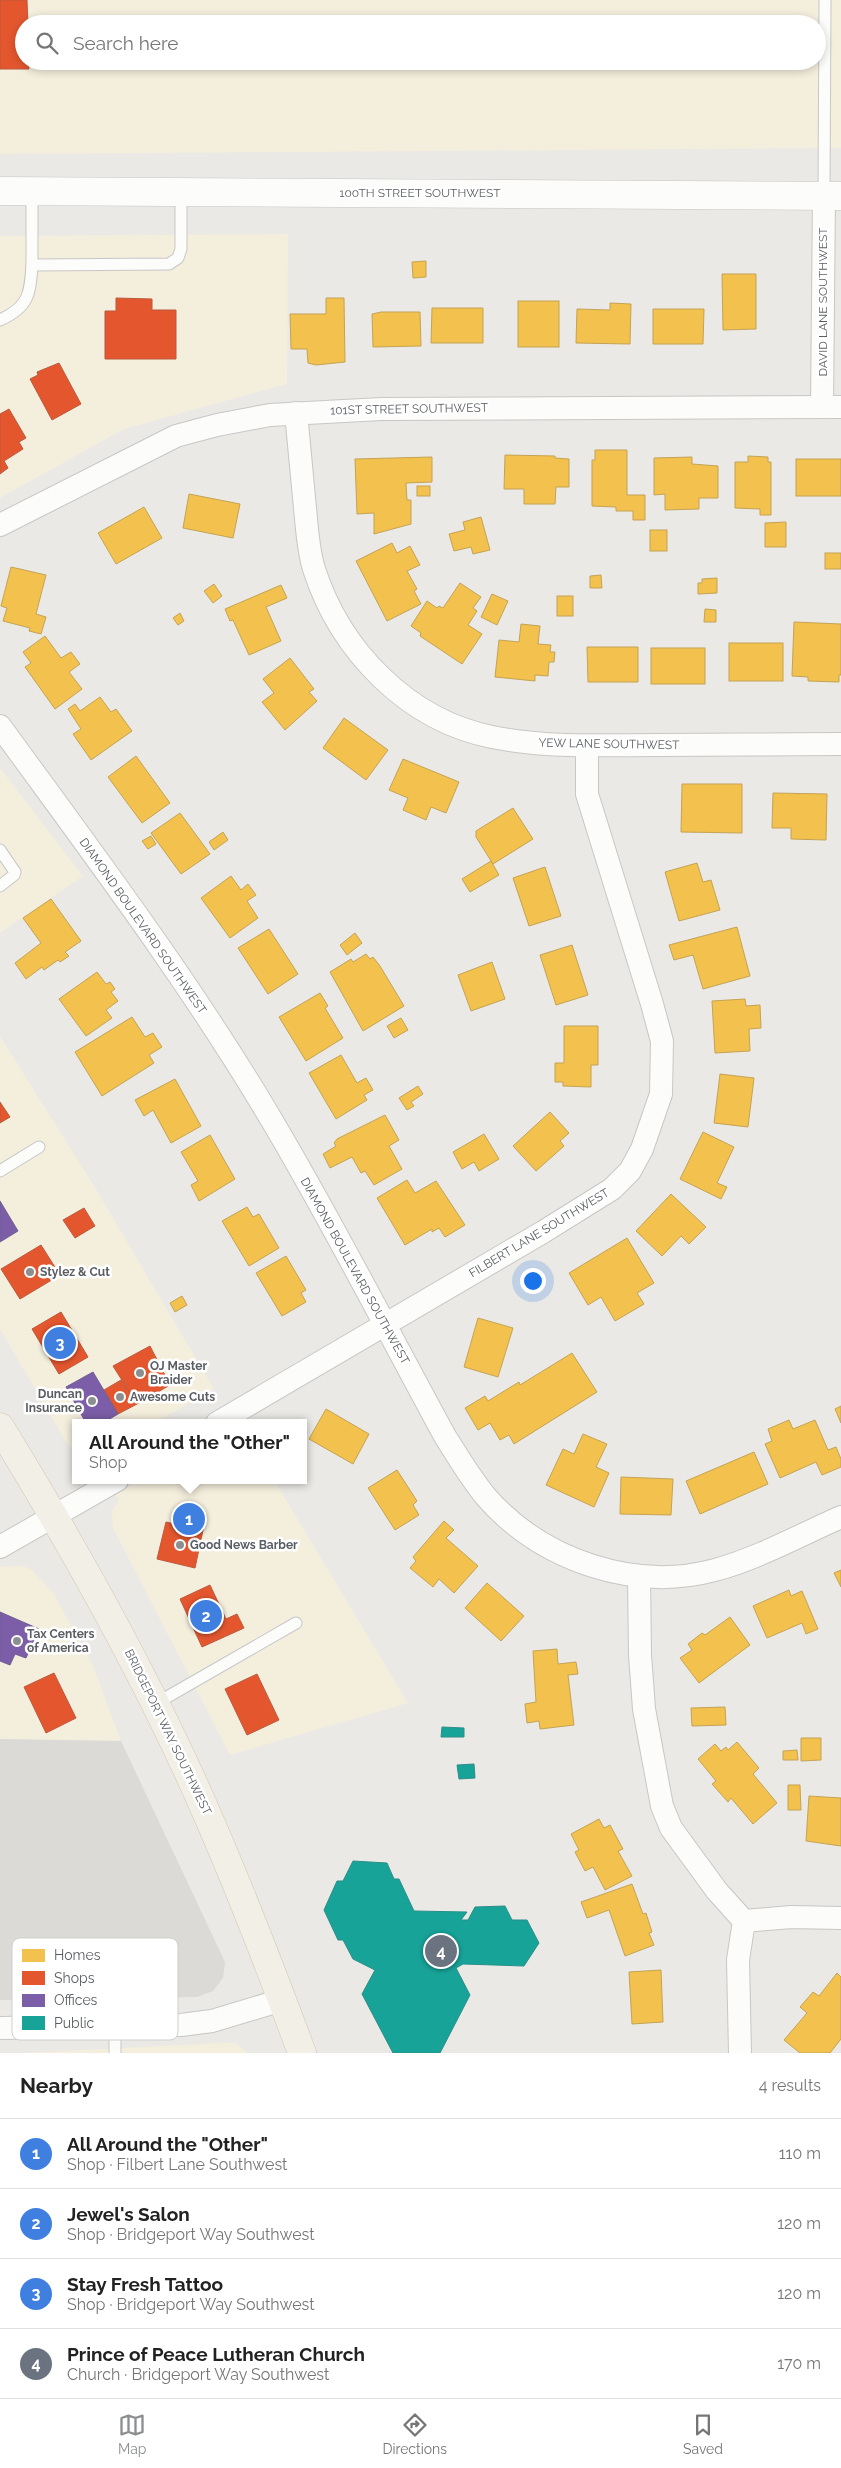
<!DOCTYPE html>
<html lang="en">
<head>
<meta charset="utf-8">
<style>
  body { margin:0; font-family:Raleway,sans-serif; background:#f2f2f2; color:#222 }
  .you { position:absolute; left:532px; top:1280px; width:18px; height:18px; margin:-12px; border:4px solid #fff; border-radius:50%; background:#1a73e8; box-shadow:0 0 0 8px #1a73e833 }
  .badge { display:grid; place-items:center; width:32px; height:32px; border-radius:50%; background:#8c8f90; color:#fff; font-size:16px; font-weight:700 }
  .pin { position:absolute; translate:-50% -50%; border:2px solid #fff; box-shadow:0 1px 5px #0006 }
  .popup { position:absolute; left:72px; top:1419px; width:235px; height:65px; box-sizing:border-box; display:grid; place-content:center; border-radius:0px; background:#fff; filter:drop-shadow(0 1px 4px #0005); font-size:16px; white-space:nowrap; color:#767676 }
  .popup b { font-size:19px; color:#222 }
  .popup::after { content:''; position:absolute; left:50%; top:100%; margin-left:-10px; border:10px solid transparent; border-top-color:#fff }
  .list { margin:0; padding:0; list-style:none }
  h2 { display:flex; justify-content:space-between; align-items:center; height:65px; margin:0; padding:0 20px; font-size:21px }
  h2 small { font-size:16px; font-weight:400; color:#767676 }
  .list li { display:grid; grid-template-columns:32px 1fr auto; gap:15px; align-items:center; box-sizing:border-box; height:70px; padding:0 20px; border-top:1px solid #e0e0e0 }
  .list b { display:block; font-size:19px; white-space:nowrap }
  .list p { margin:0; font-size:16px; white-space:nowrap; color:#767676 }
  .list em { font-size:16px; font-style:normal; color:#767676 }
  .icon { flex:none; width:28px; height:28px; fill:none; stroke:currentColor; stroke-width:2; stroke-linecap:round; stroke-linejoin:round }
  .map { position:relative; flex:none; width:841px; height:2053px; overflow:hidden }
  .search { position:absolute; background:#fff; box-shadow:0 2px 8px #0003; left:15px; right:15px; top:15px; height:55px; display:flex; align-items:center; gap:12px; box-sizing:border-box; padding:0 18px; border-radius:28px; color:#767676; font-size:19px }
  .sheet { height:345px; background:#fff }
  nav { display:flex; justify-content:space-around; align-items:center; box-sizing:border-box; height:70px; border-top:1px solid #e0e0e0; background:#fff; font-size:14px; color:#767676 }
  nav a { display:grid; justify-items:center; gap:2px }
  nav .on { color:#8c8f90 }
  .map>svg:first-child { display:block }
  .commercial { fill:#f4eedd; fill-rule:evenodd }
  .industrial { fill:#dbdad6 }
  .homes { fill:#f2c14e; stroke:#c4a354 }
  .shops { fill:#e4572e; stroke:#bb593e }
  .offices { fill:#7b5ea7; stroke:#715e93 }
  .public { fill:#17a398; stroke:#2b8e88 }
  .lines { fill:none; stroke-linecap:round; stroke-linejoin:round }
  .service-casing { stroke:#c7c7c7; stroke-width:13 }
  .minor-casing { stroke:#c7c7c7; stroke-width:24 }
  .secondary-casing { stroke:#c5c6c5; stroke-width:29 }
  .primary-casing { stroke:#d2c7b2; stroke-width:29 }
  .service { stroke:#fcfcfb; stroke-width:11 }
  .minor { stroke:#fcfcfb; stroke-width:22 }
  .secondary { stroke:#fcfcfb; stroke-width:28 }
  .primary { stroke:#f2efe7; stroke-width:28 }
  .poi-dot { fill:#8c8f90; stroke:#fff; stroke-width:2 }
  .labels { text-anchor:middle; stroke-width:5; stroke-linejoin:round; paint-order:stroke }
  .street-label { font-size:12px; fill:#5a5e63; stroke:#fff }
  .poi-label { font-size:12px; font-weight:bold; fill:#5a5e63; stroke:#fff; text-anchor:start }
  .key { fill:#fff; stroke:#cecfd0; stroke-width:1 }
  .key-label { font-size:14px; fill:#5a5e63 }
</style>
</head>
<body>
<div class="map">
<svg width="841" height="2053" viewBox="0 0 841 2053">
  <rect width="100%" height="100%" fill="#eae9e5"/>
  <g class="commercial">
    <path d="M0,0H841V148L0,154ZM24,24H817V61H24Z"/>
    <path d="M288,234L287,384L124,429L0,498V236Z"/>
    <path d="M0,768L83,876L0,933Z"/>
    <path d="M0,1036L96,1189L214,1389L154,1423H75V1452L66,1442L0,1329Z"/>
    <path d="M139,1480H274L408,1703L230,1755L113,1528L112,1512L119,1500L115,1495Z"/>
    <path d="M24,1566L32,1570L54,1594L93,1666L121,1741L0,1739V1567Z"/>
    <path d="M221,2043H235L249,2053H23Z"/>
  </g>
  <path class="industrial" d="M0,1739L121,1741L225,1962L223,1978L213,1991L197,1997L0,2000Z"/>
  <g class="homes">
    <path d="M426,261V277L413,278L412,262Z"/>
    <path d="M722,274H756V329L723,330Z"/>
    <path d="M326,298H344L345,362L316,365L308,363L307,349H291L290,314H326Z"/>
    <rect x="518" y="301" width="41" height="46"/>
    <path d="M610,303L631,304L630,344L576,343L577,309L610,310Z"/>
    <path d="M432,308H483V343H431Z"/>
    <path d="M653,309H704L703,344H653Z"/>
    <path d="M381,312H420L421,346L373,347L372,314Z"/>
    <path d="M595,450H627V495H645V520H633V511H616V507L592,506V460H595Z"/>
    <path d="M505,455L555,456V458L569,459V487H556L555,504H524V489H504Z"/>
    <path d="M748,456L768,457V462H771V515H760V509L735,508V462H748Z"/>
    <path d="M432,457V482L406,483L407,500H411V524L374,534V513L357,514L355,459Z"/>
    <path d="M692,457V464L718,466V498H699V509L665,510V494L654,495V458Z"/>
    <rect x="796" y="459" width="45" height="37"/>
    <rect x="417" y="486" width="13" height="10"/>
    <path d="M189,494L240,504L233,538L183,528Z"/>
    <path d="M144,507L162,538L116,564L98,533Z"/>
    <path d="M481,517L490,550L473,554L471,547L454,551L449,534L465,530L463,522Z"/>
    <path d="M786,522V547H765V523Z"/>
    <rect x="650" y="530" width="17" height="21"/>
    <path d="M392,543L397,553L410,546L420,565L407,571L417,589L414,591L421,604L387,621L356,561Z"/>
    <rect x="825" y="553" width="16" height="16"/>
    <path d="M11,567L46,575L36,614L46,617L41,634L29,631L30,628L3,621L7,608L1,606Z"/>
    <path d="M601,575L602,588H590V576Z"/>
    <path d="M717,578V593L698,594V583H702V579Z"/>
    <path d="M460,583L481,597L473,608L477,611L468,625L482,634L462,664L420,636L421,633L411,626L427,601L437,608L439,606L443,608Z"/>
    <path d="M214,584L222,596L213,603L204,591Z"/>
    <path d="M281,585L287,598L266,607L281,641L249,655L233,620L230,621L225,609Z"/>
    <path d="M492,594L508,601L497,625L481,617Z"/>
    <rect x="557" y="596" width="16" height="20"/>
    <path d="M705,609L716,610V622H704Z"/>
    <path d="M180,613L184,621L178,625L173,618Z"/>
    <path d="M794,622L841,624V675H839V682L808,681V677L792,676Z"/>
    <path d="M521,624L540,626L538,644L551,645L550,652H555L554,662H549L548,676L535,675V681L495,677L499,640L519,642Z"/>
    <path d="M45,636L61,658L71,652L80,664L69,672L82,689L55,709L25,667L31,663L23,652Z"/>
    <rect x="729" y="643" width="54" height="38"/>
    <path d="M587,647H638V682H588Z"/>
    <rect x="651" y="648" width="54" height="36"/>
    <path d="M290,658L314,689L309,692L317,701L285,730L262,702L274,693L263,679Z"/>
    <path d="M100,697L111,712L116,709L132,731L91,760L73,734L81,729L68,709L75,704L80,711Z"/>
    <path d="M344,718L388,750L366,780L323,748Z"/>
    <path d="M136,756L170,803L142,823L108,777Z"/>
    <path d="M403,759L459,782L446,813L431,807L426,820L403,810L408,798L389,790Z"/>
    <path d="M682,784H742V833L681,832Z"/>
    <path d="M773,793L827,794L826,840L791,839V828H772Z"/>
    <path d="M513,808L533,839L493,864L476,837V831Z"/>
    <path d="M180,813L210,854L181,874L151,833Z"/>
    <path d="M223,832L228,840L214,850L209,842Z"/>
    <path d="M151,836L156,844L148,849L142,841Z"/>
    <path d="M491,861L499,875L470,892L462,879Z"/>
    <path d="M697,863L703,882L711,880L720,910L679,921L665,872Z"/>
    <path d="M545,867L561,916L529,926L513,878Z"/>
    <path d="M231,876L241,890L248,884L256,895L247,901L258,918L230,938L201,898Z"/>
    <path d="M51,899L81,941L65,952L69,956L60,962L58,960L44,970L42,967L26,979L15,963L41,943L23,918Z"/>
    <path d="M737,927L750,976L703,989L693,955L674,960L669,945Z"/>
    <path d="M269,929L298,974L268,994L238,948Z"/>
    <path d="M355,933L362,943L347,955L340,945Z"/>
    <path d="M572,945L588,995L556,1005L540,955Z"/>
    <path d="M366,954L370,959L373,957L380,966L404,1006L363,1031L330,972L351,959L353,962Z"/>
    <path d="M492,962L505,999L471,1011L458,975Z"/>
    <path d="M97,972L106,984L110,982L115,989L111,992L118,1001L106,1010L112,1018L86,1036L59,999Z"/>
    <path d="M320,993L328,1006L325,1008L343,1038L306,1061L279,1017Z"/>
    <path d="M745,999L746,1006L760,1005L761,1028L749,1029L750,1051L715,1053L712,1001Z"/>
    <path d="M132,1017L145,1037L153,1033L162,1047L149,1055L154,1063L102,1096L75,1052Z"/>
    <path d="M401,1018L408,1030L394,1038L387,1026Z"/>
    <path d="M564,1026H598V1065H591V1087L563,1086V1082H555V1063H564Z"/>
    <path d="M341,1055L357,1083L366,1078L373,1090L364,1095L367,1100L336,1119L309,1073Z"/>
    <path d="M720,1074L754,1078L748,1127L714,1123Z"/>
    <path d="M175,1079L201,1126L171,1143L153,1110L144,1116L135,1100Z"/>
    <path d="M418,1086L423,1094L411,1102L414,1106L407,1110L399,1098Z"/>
    <path d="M550,1112L569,1133L560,1141L564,1146L536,1171L513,1146Z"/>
    <path d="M385,1115L399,1140L389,1146L402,1169L374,1185L365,1171L361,1173L352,1157L330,1168L323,1154L336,1146L334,1143L337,1139Z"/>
    <path d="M703,1132L734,1147L717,1183L727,1187L721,1199L680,1179Z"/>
    <path d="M484,1134L499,1159L479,1171L474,1162L462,1169L453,1152Z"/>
    <path d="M210,1135L235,1179L199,1201L191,1185L198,1181L181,1152Z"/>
    <path d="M407,1180L415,1193L436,1181L465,1225L445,1237L439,1228L432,1232V1229L405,1245L377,1198Z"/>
    <path d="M671,1194L706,1227L689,1244L681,1236L662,1256L636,1231Z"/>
    <path d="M247,1207L253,1217L259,1214L279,1248L249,1266L222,1221Z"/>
    <path d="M627,1238L654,1283L637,1293L644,1304L615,1321L601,1297L588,1305L569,1273Z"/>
    <path d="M286,1256L306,1290L301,1293L306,1302L282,1316L256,1273Z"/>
    <path d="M182,1296L187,1305L175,1312L170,1303Z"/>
    <path d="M478,1318L513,1328L498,1377L464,1367Z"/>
    <path d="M572,1353L597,1392L514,1444L509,1435L500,1440L490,1423L478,1430L465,1408L485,1396L488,1401L519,1382L520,1385Z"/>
    <path d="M841,1406V1423L835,1409Z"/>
    <path d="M326,1409L369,1434L353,1464L309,1439Z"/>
    <path d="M789,1420L793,1429L815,1420L828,1450L836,1447L841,1459V1467L822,1475L816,1462L780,1478L765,1444L772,1441L768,1429Z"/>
    <path d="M583,1434L607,1444L596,1467L609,1473L594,1507L546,1485L563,1449L574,1454Z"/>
    <path d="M754,1452L768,1484L700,1514L686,1481Z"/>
    <path d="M397,1470L417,1501L413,1505L419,1515L395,1530L368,1488Z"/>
    <path d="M621,1477L673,1479L671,1515L620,1514Z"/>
    <path d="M444,1521L454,1530L446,1538L478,1566L454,1593L439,1579L433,1587L410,1568L416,1561L413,1557Z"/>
    <path d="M841,1570V1587L834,1573Z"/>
    <path d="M487,1583L524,1616L501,1641L465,1608Z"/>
    <path d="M789,1590L791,1596L802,1591L818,1629L806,1634L802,1623L767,1638L753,1606Z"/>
    <path d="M730,1617L750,1645L699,1683L680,1658L692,1650L688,1644L702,1633L705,1635Z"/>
    <path d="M557,1649L558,1664L576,1662L578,1674L568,1675L574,1725L540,1729L539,1721L527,1723L525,1704L536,1702L533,1651Z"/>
    <path d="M725,1707L726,1725L692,1726L691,1708Z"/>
    <path d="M801,1738H821V1760L801,1761Z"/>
    <path d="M737,1742L759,1768L753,1774L777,1803L753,1824L731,1798L728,1802L712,1784L716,1781L698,1759L715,1744L721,1751L726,1747L728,1750Z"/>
    <path d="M797,1750L798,1760H783V1751Z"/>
    <path d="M788,1785H800L801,1810H788Z"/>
    <path d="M809,1796L841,1798V1846L806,1841Z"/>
    <path d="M599,1819L604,1828L610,1825L623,1849L618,1851L632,1876L605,1890L593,1867L585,1871L575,1852L579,1850L571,1834Z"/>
    <path d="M632,1884L643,1914L646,1913L652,1932L649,1933L654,1945L625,1956L609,1910L587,1918L581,1902Z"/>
    <path d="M661,1970L663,2022L632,2024L629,1972Z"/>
    <path d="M837,1973L841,1977V2039L830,2053H800L784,2040L807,2013L800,2007L813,1992L819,1996Z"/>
  </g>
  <g class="shops">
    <path d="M0,0H27L28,24H24V61H28L29,69H0Z"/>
    <path d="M116,298L152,299V310H176V359H105V311H116Z"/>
    <path d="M59,363L81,404L52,420L30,379L38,375L37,372Z"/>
    <path d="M9,409L26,438L19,442L23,449L4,461L8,468L0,474V414Z"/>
    <path d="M0,1102L10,1117L0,1123Z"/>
    <path d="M84,1208L95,1226L75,1238L63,1220Z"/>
    <path d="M41,1245L60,1275L20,1299L1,1269Z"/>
    <path d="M61,1312L88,1357L59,1374L32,1329Z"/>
    <path d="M150,1346L170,1385L137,1404L113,1366Z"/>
    <path d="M121,1380L137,1404L118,1414L104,1390Z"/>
    <path d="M177,1507L206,1515L203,1530L173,1523Z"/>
    <path d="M166,1522L203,1530L195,1568L157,1559Z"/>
    <path d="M210,1585L226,1619L237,1614L244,1628L202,1647L180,1599Z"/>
    <path d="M54,1673L76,1718L46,1733L24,1687Z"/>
    <path d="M257,1674L279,1720L247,1735L225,1689Z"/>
  </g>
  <g class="offices">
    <path d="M0,1201L18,1231L0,1242Z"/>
    <path d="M93,1372L118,1414L103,1423H86L66,1387Z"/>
    <path d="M0,1612L39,1629L26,1658L15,1654L10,1665L0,1661Z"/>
  </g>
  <g class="public">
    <path d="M442,1727L464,1728V1737H441Z"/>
    <path d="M474,1764L475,1778L459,1779L457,1765Z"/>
    <path d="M353,1861L387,1863L394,1879H399L414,1911L467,1912L461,1920H468L475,1907L505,1906L512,1920H527L539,1943L524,1966L463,1964L456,1968L470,1995L440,2053H393L362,1994L375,1970L353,1959L343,1940H338L324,1910L337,1881H343Z"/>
  </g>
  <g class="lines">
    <g class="service-casing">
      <g id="service">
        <path d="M32,191V265L169,264L178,258L181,249V192"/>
        <path d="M824,196L825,0"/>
        <path d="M0,320C29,307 30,294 32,265"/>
        <path d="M0,850L15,872L14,875L0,886"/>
        <path d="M0,1171L39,1147"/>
        <path d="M155,1704L296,1623"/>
        <path d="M115,2027V2053"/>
      </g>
    </g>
    <g class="minor-casing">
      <g id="minor">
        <path d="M822,407L824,196"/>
        <path d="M296,413C299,445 302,477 305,508C307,528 308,550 314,569C340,650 407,720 492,737C546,748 602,745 657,745C718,745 780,744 841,744"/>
        <path d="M0,525L176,436L217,425L270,415L381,409L841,407"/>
        <path d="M0,726C93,854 190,982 271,1119C333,1223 388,1332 446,1438C459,1458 471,1479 487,1498C542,1560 634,1592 715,1570C759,1558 800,1535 841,1517"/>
        <path d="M217,1423L543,1232L612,1189L630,1171L642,1149L661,1094L662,1041L652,1004L587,794V746"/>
        <path d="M0,1547L117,1480"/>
        <path d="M639,1576L640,1655L644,1709L662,1806L671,1828L717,1891L744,1921L738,1960L740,2053"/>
        <path d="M744,1921L791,1917L841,1918"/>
        <path d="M0,2028L181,2025L212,2021L282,2000"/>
      </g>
    </g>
    <g class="secondary-casing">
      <path id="secondary" d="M0,191L841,196"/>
    </g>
    <g class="primary-casing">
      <path id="primary" d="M0,1427C78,1554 151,1684 210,1821C243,1897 273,1975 302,2053"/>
    </g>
    <use href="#service" class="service"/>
    <use href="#minor" class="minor"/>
    <use href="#secondary" class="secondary"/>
    <use href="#primary" class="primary"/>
  </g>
  <g class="poi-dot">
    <circle cx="30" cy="1272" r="5"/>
    <circle cx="140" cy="1373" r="5"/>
    <circle cx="120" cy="1397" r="5"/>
    <circle cx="92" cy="1401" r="5"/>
    <circle cx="180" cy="1545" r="5"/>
    <circle cx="17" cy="1641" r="5"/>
  </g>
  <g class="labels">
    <g class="street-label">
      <text x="420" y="197">100TH STREET SOUTHWEST</text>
      <text transform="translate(823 302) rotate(-90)" y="4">DAVID LANE SOUTHWEST</text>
      <text transform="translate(409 409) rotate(-1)" y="4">101ST STREET SOUTHWEST</text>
      <text transform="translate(609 744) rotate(1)" y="4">YEW LANE SOUTHWEST</text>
      <text transform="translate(143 926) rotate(55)" y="4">DIAMOND BOULEVARD SOUTHWEST</text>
      <text transform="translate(539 1233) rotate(-31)" y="4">FILBERT LANE SOUTHWEST</text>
      <text transform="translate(355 1271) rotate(61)" y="4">DIAMOND BOULEVARD SOUTHWEST</text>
      <text transform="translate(168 1732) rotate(64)" y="4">BRIDGEPORT WAY SOUTHWEST</text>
    </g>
    <g class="poi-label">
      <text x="40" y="1276">Stylez &amp; Cut</text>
      <text x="150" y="1370">OJ Master<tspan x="150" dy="14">Braider</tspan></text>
      <text x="82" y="1398" text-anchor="end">Duncan<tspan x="82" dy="14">Insurance</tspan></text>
      <text x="130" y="1401">Awesome Cuts</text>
      <text x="190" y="1549">Good News Barber</text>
      <text x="27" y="1638">Tax Centers<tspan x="27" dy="14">of America</tspan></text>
    </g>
  </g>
  <rect x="12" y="1938" width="166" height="102" rx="8" class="key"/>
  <rect x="22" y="1949" width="23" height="13" fill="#f2c14e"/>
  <rect x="22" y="1971" width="23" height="14" fill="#e4572e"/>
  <rect x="22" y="1994" width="23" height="13" fill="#7b5ea7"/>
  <rect x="22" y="2016" width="23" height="14" fill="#17a398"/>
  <g class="key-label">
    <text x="54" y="1960">Homes</text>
    <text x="54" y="1983">Shops</text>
    <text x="54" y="2005">Offices</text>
    <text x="54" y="2028">Public</text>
  </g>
</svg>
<div class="you"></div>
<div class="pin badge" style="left:189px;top:1519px;background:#3f7fe0">1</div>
<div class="popup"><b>All Around the &quot;Other&quot;</b>Shop</div>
<div class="pin badge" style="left:206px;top:1616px;background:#3f7fe0">2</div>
<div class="pin badge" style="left:60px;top:1343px;background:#3f7fe0">3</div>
<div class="pin badge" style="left:441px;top:1951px;background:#6b7280">4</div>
<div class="search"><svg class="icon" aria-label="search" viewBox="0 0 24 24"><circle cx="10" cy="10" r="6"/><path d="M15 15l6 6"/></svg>Search here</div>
</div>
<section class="sheet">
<h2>Nearby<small>4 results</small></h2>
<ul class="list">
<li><span class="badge" style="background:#3f7fe0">1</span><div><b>All Around the &quot;Other&quot;</b><p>Shop · Filbert Lane Southwest</p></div><em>110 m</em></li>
<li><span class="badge" style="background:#3f7fe0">2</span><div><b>Jewel's Salon</b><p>Shop · Bridgeport Way Southwest</p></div><em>120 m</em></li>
<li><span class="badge" style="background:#3f7fe0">3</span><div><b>Stay Fresh Tattoo</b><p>Shop · Bridgeport Way Southwest</p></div><em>120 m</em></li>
<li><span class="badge" style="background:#6b7280">4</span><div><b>Prince of Peace Lutheran Church</b><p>Church · Bridgeport Way Southwest</p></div><em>170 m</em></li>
</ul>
</section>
<nav>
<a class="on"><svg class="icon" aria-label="map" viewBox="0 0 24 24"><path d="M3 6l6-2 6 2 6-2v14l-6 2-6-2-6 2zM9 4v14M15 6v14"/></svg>Map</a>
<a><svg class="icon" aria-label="directions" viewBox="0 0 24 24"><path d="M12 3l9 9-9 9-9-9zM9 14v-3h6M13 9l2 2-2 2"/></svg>Directions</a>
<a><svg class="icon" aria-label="saved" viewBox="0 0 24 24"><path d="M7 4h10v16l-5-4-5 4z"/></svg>Saved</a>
</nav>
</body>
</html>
